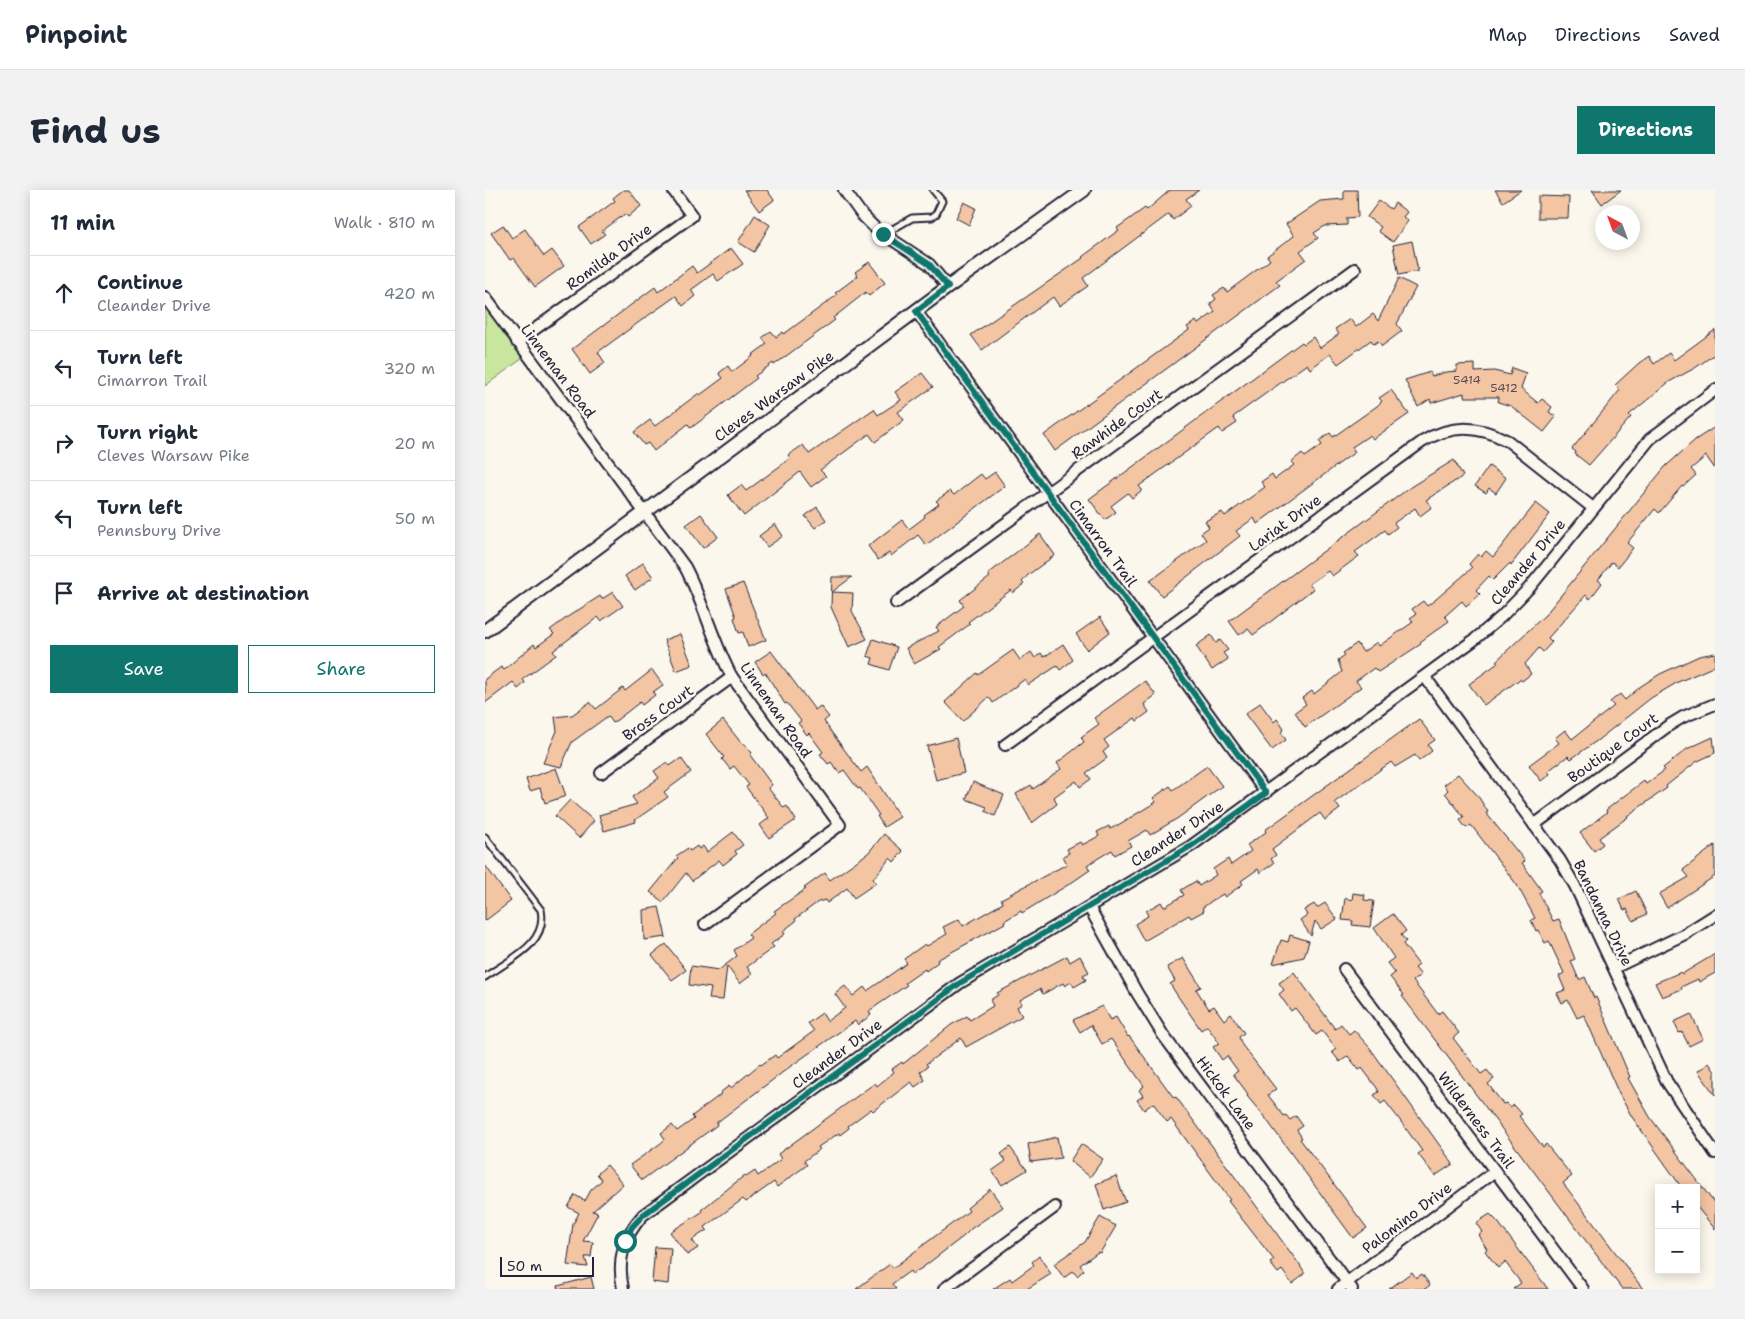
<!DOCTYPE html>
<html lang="en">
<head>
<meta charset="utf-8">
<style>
  body { margin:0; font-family:"Shantell Sans",sans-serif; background:#f2f2f3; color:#1f2937 }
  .controls { position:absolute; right:15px; bottom:15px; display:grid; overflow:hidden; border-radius:0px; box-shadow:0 2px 12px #0003 }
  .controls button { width:45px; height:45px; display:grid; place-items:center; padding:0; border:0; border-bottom:1px solid #e0e1e3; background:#fff; color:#1f2937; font:25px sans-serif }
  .compass { position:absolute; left:1110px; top:15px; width:45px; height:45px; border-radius:50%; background:#fff; box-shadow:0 2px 12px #0003; rotate:319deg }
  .scale { position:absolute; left:15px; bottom:12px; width:94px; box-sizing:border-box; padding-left:5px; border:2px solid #22223b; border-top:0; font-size:14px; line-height:18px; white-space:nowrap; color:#22223b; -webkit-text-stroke:4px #fbf7ec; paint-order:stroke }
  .stop { position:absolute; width:15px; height:15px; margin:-11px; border:4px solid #0f766e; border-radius:50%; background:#fff }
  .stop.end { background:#0f766e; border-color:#fff; box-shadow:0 1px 5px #0008 }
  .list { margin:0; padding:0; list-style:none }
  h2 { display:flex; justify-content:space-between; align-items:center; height:65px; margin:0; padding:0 20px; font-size:21px }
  h2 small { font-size:16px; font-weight:400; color:#747a83 }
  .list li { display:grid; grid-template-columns:32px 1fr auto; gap:15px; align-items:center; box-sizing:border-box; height:75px; padding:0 20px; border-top:1px solid #e0e1e3 }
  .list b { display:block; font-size:19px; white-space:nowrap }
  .list p { margin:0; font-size:16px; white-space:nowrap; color:#747a83 }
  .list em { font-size:16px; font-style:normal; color:#747a83 }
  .actions { display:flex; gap:10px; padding:15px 20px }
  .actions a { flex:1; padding:11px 0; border:1px solid #0f766e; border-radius:0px; text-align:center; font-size:18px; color:#0f766e }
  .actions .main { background:#0f766e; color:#fff }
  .icon { flex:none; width:28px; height:28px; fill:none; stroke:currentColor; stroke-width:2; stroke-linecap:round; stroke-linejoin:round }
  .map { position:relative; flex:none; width:1230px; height:1099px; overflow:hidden; border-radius:0px }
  header { display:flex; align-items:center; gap:30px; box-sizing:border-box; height:70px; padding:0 25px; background:#fff; border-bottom:1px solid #e0e1e3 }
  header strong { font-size:24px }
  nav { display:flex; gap:28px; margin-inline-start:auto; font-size:18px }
  .intro { display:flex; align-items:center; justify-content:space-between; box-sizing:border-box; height:120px; padding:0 30px }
  h1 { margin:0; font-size:35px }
  .button { padding:12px 22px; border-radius:0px; background:#0f766e; color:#fff; font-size:18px; font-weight:700 }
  main { display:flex; gap:30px; padding:0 30px }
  aside { flex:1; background:#fff; border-radius:0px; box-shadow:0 2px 12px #0003 }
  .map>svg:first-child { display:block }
  .park { fill:#c8e69d; stroke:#75846c }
  .building { fill:#f3c5a3; stroke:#22223b }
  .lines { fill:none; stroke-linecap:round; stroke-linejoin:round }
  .service-casing { stroke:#22223b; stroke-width:9 }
  .minor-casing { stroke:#22223b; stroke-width:14 }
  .tertiary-casing { stroke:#22223b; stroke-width:16 }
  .service { stroke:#fbf7ec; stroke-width:5 }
  .minor { stroke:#fbf7ec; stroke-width:10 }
  .tertiary { stroke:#fbf7ec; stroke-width:12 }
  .route { stroke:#0f766e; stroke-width:6 }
  .labels { text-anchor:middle; stroke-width:5; stroke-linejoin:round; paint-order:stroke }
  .number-label { font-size:12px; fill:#564b55 }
  .street-label { font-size:15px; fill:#22223b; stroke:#fbf7ec }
</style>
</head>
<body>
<header>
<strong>Pinpoint</strong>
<nav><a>Map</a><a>Directions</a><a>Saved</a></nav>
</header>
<div class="intro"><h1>Find us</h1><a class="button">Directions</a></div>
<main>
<aside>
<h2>11 min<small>Walk · 810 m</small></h2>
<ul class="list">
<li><svg class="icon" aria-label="ahead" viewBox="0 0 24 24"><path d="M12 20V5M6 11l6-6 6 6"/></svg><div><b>Continue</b><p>Cleander Drive</p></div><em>420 m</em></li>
<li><svg class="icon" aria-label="left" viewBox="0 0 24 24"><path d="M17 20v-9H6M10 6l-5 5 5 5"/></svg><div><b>Turn left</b><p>Cimarron Trail</p></div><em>320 m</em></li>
<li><svg class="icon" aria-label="right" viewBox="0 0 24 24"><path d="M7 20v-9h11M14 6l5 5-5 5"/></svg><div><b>Turn right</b><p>Cleves Warsaw Pike</p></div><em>20 m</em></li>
<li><svg class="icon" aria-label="left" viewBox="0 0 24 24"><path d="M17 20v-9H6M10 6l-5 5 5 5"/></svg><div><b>Turn left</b><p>Pennsbury Drive</p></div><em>50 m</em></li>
<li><svg class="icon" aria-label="arrive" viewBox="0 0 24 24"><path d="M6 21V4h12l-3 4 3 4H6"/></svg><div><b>Arrive at destination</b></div></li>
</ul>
<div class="actions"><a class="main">Save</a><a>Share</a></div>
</aside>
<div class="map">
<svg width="1230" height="1099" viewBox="0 0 1230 1099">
  <rect width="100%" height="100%" fill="#fbf7ec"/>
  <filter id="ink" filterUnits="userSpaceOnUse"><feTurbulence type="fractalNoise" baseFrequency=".02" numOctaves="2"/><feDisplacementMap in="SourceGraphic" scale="10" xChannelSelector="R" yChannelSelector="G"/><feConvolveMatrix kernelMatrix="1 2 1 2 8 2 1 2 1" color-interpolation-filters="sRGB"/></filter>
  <g filter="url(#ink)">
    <path class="park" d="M0,107L42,165L0,196Z"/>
    <g class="building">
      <path d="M138,0H144L156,16L143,27L140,24L117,41L120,44L106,54L94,37L130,11L128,8Z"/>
      <path d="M259,0H282L289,10L274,21Z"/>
      <path d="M685,0H714L701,9L706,16L688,30L684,24L598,88L603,96L574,116L568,107L497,160L486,145L598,68L597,67L634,40L632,38L660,18L662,20Z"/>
      <path d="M859,0H872L873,27L862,28V35L840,36L829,43L833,48L815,61L821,69L791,91L795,95L570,261L559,245L704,140L702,137L711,131L713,134L730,122L725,114L731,109L728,105L739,98L742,102L785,70L782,66L809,46L801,34L835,11L859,9Z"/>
      <path d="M1010,0H1036L1018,12Z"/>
      <path d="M1107,0H1136L1117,14Z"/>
      <path d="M1053,6L1084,7L1083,28H1053Z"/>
      <path d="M894,11L906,19L910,13L922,22L918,27L923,31L908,52L893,41L896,37L882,27Z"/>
      <path d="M479,12L491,18L484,35L471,28Z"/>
      <path d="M270,25L285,35L269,62L253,52Z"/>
      <path d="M18,35L27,48L40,39L59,66L67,60L79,76L50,97L29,68L25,70L6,43Z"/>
      <path d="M927,51L933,81L914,85L908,55Z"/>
      <path d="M246,58L258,74L233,91L228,84L206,100L210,106L198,116L191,106L157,130L113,162L120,173L105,184L87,159L170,97L173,102L207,76L212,83Z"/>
      <path d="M384,72L400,93L384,106L381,102L348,128L350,130L289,175L288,173L270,186L272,188L206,238L203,234L169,261L163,253L159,255L149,242L165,230L170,236L214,203L215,205L238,188L234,183L243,176L247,182L268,166L267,165L282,154L277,148L286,141L291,147L298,142L299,144L352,105L350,103L373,86L370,82Z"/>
      <path d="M914,88L931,97L912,134L917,141L897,156L893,151L889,154L886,150L853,174L845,164L825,179L822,174L748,227L752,233L737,243L734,238L727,243L654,296L657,300L647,308L643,303L626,316L631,322L620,330L604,309L817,152L819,154L828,147L835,158L854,144L850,139L865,129L871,137L888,124L893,131Z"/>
      <path d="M1230,140V164L1210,178L1184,192L1144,225L1146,227L1104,275L1090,264L1091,262L1087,259L1135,200L1130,195L1154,173L1164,166L1169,174L1184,163L1189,170Z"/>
      <path d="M990,174V182L1009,181L1025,185L1027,178L1041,183L1036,199L1053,213L1057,209L1067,217L1064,222L1071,227L1059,242L1026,216L1013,212L1014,207H979V203L946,213L945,209L933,217L920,190L945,182L947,186L961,182L972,181V175Z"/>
      <path d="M437,183L448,197L413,222L419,230L390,252L384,244L335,280L341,286L326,297L315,282L259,326L243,305L256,295L261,301L295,276L305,268L303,265L318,255L324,264L389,219L393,225L416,210L410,202Z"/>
      <path d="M906,200L924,224L888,249L885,245L867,257L870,262L772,334L769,328L751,341L755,346L677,406L665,391L721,350L716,343L724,337L720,331L737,322L740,326L780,297L776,292L787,284L790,289L809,275L806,272L817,263L820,267L837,255L834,251L845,243L848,247L892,216L897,211L894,208Z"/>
      <path d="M1230,237V279L1221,266L1206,279L1211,285L1198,297L1197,296L1174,323L1170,319L1142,353L1148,358L1133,377L1127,372L1113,390L1117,393L1105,409L1101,405L1063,448L1067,452L1058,462L1054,458L1040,474L1046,484L1037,491L1035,489L999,515L984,494L1013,473L1011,471L1060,425L1180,277L1210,250Z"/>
      <path d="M969,270L978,286L941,310L947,317L935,326L930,318L909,333L912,337L903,344L900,340L870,362L874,366L847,386L843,381L824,394L828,399L780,436L768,445L763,439L754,445L744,431L927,296Z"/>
      <path d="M1004,276L1021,288L1011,303L1004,298L1001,303L990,296Z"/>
      <path d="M510,282L520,296L441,355L433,345L406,366L404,363L393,370L383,356L417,330L424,339L440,327L439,325L454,314L451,311L465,301L469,305L496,284L500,289Z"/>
      <path d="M1051,313L1065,324L1026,375L1025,373L1008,390L1004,386L991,400L995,404L981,416L977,411L960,426L964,431L935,452L936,454L893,482L889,478L871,491L876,497L820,537L810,522L821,514L817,508L827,501L829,504L857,482L853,470L860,465L858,463L872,453L878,462L892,452L894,456L928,432L925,428L931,424L927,419L938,411L942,416L950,410L987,378L984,374L993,364L996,367L1001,361L1008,367Z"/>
      <path d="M332,317L341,330L330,338L320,326Z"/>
      <path d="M216,324L233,347L218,358L201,335Z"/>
      <path d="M290,334L298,346L282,357L274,346Z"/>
      <path d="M555,344L570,365L543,385L537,392L539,394L528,403L526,400L483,432L485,434L454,457L456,459L429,474L421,458L454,441L451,437L479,416L475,410L505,387L503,384Z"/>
      <path d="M158,373L168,387L150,400L140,386Z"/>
      <path d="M347,387H367L347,402L368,403L367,421L382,449L364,457L346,417Z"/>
      <path d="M258,393L281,450L263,457L258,442L254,443L249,428L251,427L241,399Z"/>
      <path d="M128,402L138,416L116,431L113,427L68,461L71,465L38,489L40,493L33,499L28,492L0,513V489L16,477L19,480L49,454L51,457L69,444L65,440L84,426L115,406L117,409Z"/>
      <path d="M615,427L625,442L602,460L591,444Z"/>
      <path d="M195,444L207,475L191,481L179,450Z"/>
      <path d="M726,445L731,453L735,450L743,460L738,463L743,469L727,480L711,456Z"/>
      <path d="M388,449L412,457L404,480L386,474L388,468L382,466Z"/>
      <path d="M578,454L588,470L575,480L572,476L543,495L540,489L508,513L504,507L478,531L460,512L492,483L493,485L528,460L535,470L546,462L550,468L556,463L559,467Z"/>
      <path d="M286,461L330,520L335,516L344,527L339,531L347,543L376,582L382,577L415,627L399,637L392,626L394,625L375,598L373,599L359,580L354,583L346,572L343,574L335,564L338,562L324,543L322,545L313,533L316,531L302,513L300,514L280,482L278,484L270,472Z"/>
      <path d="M1230,463V476L1193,492L1166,508L1113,550L1086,569L1083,566L1063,581L1065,584L1056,591L1044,575L1074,553L1070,548L1080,540L1087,549L1129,516L1125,512L1135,504L1140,510L1156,496L1175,484L1214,466Z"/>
      <path d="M167,480L178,495L168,502L170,505L157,515L155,512L128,533L123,526L87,552L76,577L58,573L72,541L70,527L87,525L105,512L111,519L138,498L140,501Z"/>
      <path d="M660,491L671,505L659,514L664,522L652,531L650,528L619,550L624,557L618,562L622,568L601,583L606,589L595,597L591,591L569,607L572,614L547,633L531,604L546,595L548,599L576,579L572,573L599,552L596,547L614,534L609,528Z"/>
      <path d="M775,513L789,532L792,529L799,539L796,542L801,550L787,560L760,524Z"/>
      <path d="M934,529L950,550L943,555L947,561L934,571L930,565L910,577L906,572L850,612L855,619L840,630L835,623L787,659L791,665L786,669L789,673L775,683L773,679L756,691L758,694L740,707L738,704L728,710L717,718L719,721L706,728L704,725L659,751L650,734L663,726L661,721L676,712L679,717L699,705L696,700L711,691L714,696L731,685L728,679L743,669L746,675L766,661L762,655L781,642L780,640Z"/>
      <path d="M238,530L257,554L259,553L267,563L265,565L287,595L283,598L299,618L302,616L311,630L284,648L275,635L284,628L261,597L264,595L249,576L245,579L237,569L239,567L221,544Z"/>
      <path d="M1228,547L1230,563L1211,572L1181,596L1182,598L1142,626L1143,627L1114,648L1118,654L1109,661L1095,643L1122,622L1121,620L1135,609L1159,591L1161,594L1180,580L1178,578L1202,559Z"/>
      <path d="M471,548L479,583L451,590L442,556Z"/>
      <path d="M196,568L206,582L179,602L183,607L150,630L151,632L119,641L114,625L152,614L147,607L174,588L169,581L182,572L185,576Z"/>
      <path d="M722,576L737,596L693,628L665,645L662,640L643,651L646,656L630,665L627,660L602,675L605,680L586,693L537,723L536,721L519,731L520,733L452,770L453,772L441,781L440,779L420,793L422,795L384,821L386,825L373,835L370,831L306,876L231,933L232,935L157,990L145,975L176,953L180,949L176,943L187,935L192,941L209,929L207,926L235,905L236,902L244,896L246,898L275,874L276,875L290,865L292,868L329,841L323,833L337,823L342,831L360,818L350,804L360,796L368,806L379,797L382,801L422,773L419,769L440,754L442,756L462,744L458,737L474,729L478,736L518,713L516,709L582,674L578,666L584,663L582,659L595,652L597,655L614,646L612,642L624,636L625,639L633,635L671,612L668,608L685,596L688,600Z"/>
      <path d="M71,578L81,606L60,613L55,598L45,601L41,589Z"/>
      <path d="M973,584L993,606L1003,622L1001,623L1040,671L1037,673L1057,701L1054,703L1068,731L1074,729L1090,769L1086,771L1094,790L1100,787L1109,808L1111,807L1145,887L1143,888L1165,927L1230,1014V1039L1211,1016V998H1197L1147,927L1134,904L1099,825L1092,828L1083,810L1077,813L1072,803L1080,800L1074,786L1079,783L1064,751L1060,753L1053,740L1051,741L1046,730L1050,728L1032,695L986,635L981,638L975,630L979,627L960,603L963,600L959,595Z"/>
      <path d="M488,592L519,605L510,626L500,621L502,617L481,609Z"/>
      <path d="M85,610L109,631L94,648L70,626Z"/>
      <path d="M248,642L258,655L250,661L252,664L238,675L234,670L207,691L201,683L178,712L165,702L193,668L191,666L203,658L205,661L212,656L214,659L218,656L222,662Z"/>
      <path d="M399,644L418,661L409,672L405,668L388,689L391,693L369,708L362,698L342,713L340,710L333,712L310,729L311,731L298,741L300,744L286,754L289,757L262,777L267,784L255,794L242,776L238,810L224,809L226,798L204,795L206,776L234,780L252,766L249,760L266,748L263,744L291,723L289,721L321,699L319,698L340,683L345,690L383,663Z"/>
      <path d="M1230,655V686L1182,718L1174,704L1204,687L1198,680Z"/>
      <path d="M0,675L26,711L0,731Z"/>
      <path d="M1151,701L1162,724L1148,731L1142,719L1139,720L1134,709Z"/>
      <path d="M868,703L880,705L879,710L889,711L885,737L867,735L868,731L857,730L860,708L867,710Z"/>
      <path d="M840,713L852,729L836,739L830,731L826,746L815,730L822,725L819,720L829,714L832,718Z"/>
      <path d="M174,717L181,747L159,750L158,720Z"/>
      <path d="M908,724L921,741L916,745L921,751L918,754L934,775L930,778L936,785L928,791L953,824L957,821L974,843L968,848L996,884L1002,880L1009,889L1003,894L1018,914L1021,913L1025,918L1029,915L1037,924L1034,926L1058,957L1061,954L1087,986L1078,993L1158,1099H1137L917,806L919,805L905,787L910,783L902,773L909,768L889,738Z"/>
      <path d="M805,745L824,751L819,767L788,774L796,750L803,752Z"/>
      <path d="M181,754L201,780L187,790L167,765Z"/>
      <path d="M1230,764V783L1214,792L1213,789L1196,797L1197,799L1177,807L1170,793L1196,782L1197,784Z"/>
      <path d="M582,766L585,772L595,766L604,782L598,785L601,790L589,797L586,792L580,796L578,793L558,804L555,799L535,810L537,814L532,817L537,826L481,857L476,848L441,874L443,876L435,882L440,890L430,897L426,892L388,921L386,919L363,936L364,938L355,945L354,943L333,957L335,959L319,971L322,975L292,997L289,992L261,1012L258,1009L220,1037L222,1040L207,1050L213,1058L202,1065L185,1042L217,1022L216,1020L260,985L261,987L270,981L273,986L296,969L293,964L390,893L392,896L409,882L407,879L417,872L418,874L466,835L482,826L485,830L508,816L505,810L513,805L512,803Z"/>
      <path d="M698,768L716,797L711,799L724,819L729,816L739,830L746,824L759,843L754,847L757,855L791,899L783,905L799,926L801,925L805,930L811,926L818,936L812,940L817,948L815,949L882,1038L868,1048L781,929L762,906L763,904L748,884L753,881L742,866L737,870L728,857L734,853L722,836L716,840L692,805L685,794L690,791L682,777Z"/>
      <path d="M809,782L850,839L856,834L864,844L869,840L885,858L968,974L950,986L933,964L937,961L914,929L900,911L896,914L889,905L894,902L892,898L877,878L874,880L863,866L855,872L847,862L851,859L837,841L831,845L810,818L806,821L794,804L799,800L794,793Z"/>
      <path d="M617,816L625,830L631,827L643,847L644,846L689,908L691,907L814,1074L820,1084L807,1094L797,1080L793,1083L785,1073L789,1070L743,1011L745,1010L686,929L682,932L668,913L659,920L652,910L658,906L654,900L659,896L626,849L617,854L606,835L595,842L588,830Z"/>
      <path d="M1206,824L1218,849L1204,856L1197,842L1194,843L1189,832Z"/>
      <path d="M1224,873L1230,882V905L1213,881Z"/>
      <path d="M572,947L576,968L546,972L543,954Z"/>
      <path d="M596,954L618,969L605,987L585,971Z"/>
      <path d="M525,957L542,980L517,995L507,981L521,971L516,964Z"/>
      <path d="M122,975L138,994L108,1021L113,1023L98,1051L108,1052L106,1067H100L103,1077L82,1075L88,1034L94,1023L83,1017L90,1005L100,1011L106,1000L117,990L112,984Z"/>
      <path d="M631,986L641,1012L619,1020L611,994Z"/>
      <path d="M505,999L518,1017L487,1038L479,1046L437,1078L427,1084L425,1081L407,1094L411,1099H371L405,1074L408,1078L437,1056L484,1021L482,1018Z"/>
      <path d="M1005,1024L1013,1032L1063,1099H1028L1036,1093L1020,1072L1013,1078L1000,1061L1002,1059L993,1045L997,1042L991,1033Z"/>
      <path d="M615,1027L631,1036L615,1063L613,1062L595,1075L599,1080L592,1086L588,1081L579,1088L569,1074L600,1052Z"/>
      <path d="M170,1057L186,1058L183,1094L167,1092Z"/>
      <path d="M554,1066L566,1084L542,1099H508L525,1088L527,1091L549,1075L547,1072Z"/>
      <path d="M927,1082L931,1088L937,1084L945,1095L940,1099H904Z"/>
      <path d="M106,1087L109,1099H74L73,1096Z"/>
    </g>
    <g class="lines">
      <g class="service-casing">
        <g id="service">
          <path d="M399,44L427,28L447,27L451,24L457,11L448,0"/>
          <path d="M0,647L56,720C63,754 25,769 0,787"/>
        </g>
      </g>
      <g class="minor-casing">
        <g id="minor">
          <path d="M359,0L377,25L391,39L444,74L463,97"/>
          <path d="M0,107L200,377C219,413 228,452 247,487L355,635L220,734"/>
          <path d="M431,121L781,603"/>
          <path d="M32,152L207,26L188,0"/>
          <path d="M411,413L870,79"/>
          <path d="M940,487L1075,670L1090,696L1182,892L1230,963"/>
          <path d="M520,555L937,252C966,234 993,235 1023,251L1108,318"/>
          <path d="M116,583L247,487"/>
          <path d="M1049,635L1183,536L1198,527L1230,514"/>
          <path d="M604,717L652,803L678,845L867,1099"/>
          <path d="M1129,778L1200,744L1230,725"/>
          <path d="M859,779L1098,1099"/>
          <path d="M138,1099C132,1070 138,1047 158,1025L475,793L706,656L989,450L1016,427L1045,397L1165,249L1230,200"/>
          <path d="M459,1099L570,1017"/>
          <path d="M853,1099L1010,981"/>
        </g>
      </g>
      <g class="tertiary-casing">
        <path id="tertiary" d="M0,441L463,97L599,0"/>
      </g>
      <use href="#service" class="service"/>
      <use href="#minor" class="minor"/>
      <use href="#tertiary" class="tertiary"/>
    </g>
  </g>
  <g class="lines" filter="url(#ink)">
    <path class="route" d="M140,1051L147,1037L158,1025L475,793L706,656L781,603L431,121L463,97L444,74L398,44"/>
  </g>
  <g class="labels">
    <g class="number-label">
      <text x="982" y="194">5414</text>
      <text x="1019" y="202">5412</text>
    </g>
    <g class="street-label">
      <text transform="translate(124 67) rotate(-36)" y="5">Romilda Drive</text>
      <text transform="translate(73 181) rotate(53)" y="5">Linneman Road</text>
      <text transform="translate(289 206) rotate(-36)" y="5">Cleves Warsaw Pike</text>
      <text transform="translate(632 234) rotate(-36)" y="5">Rawhide Court</text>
      <text transform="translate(800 333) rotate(-36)" y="5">Lariat Drive</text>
      <text transform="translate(618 353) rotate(54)" y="5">Cimarron Trail</text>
      <text transform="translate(1043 372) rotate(-50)" y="5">Cleander Drive</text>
      <text transform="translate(291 520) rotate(55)" y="5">Linneman Road</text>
      <text transform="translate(173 523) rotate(-36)" y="5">Bross Court</text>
      <text transform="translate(1128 558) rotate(-36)" y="5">Boutique Court</text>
      <text transform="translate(692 644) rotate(-33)" y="5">Cleander Drive</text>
      <text transform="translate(1118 723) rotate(64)" y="5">Bandanna Drive</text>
      <text transform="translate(352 864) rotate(-36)" y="5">Cleander Drive</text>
      <text transform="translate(741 903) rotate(53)" y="5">Hickok Lane</text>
      <text transform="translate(991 930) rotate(53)" y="5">Wilderness Trail</text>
      <text transform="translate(922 1028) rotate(-37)" y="5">Palomino Drive</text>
    </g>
  </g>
</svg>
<div class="controls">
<button>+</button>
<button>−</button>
</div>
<svg class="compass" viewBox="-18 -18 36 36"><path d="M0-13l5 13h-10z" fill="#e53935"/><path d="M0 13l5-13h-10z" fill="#747a83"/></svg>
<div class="scale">50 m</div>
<div class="stop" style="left:140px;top:1051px"></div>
<div class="stop end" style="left:398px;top:44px"></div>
</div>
</main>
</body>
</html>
